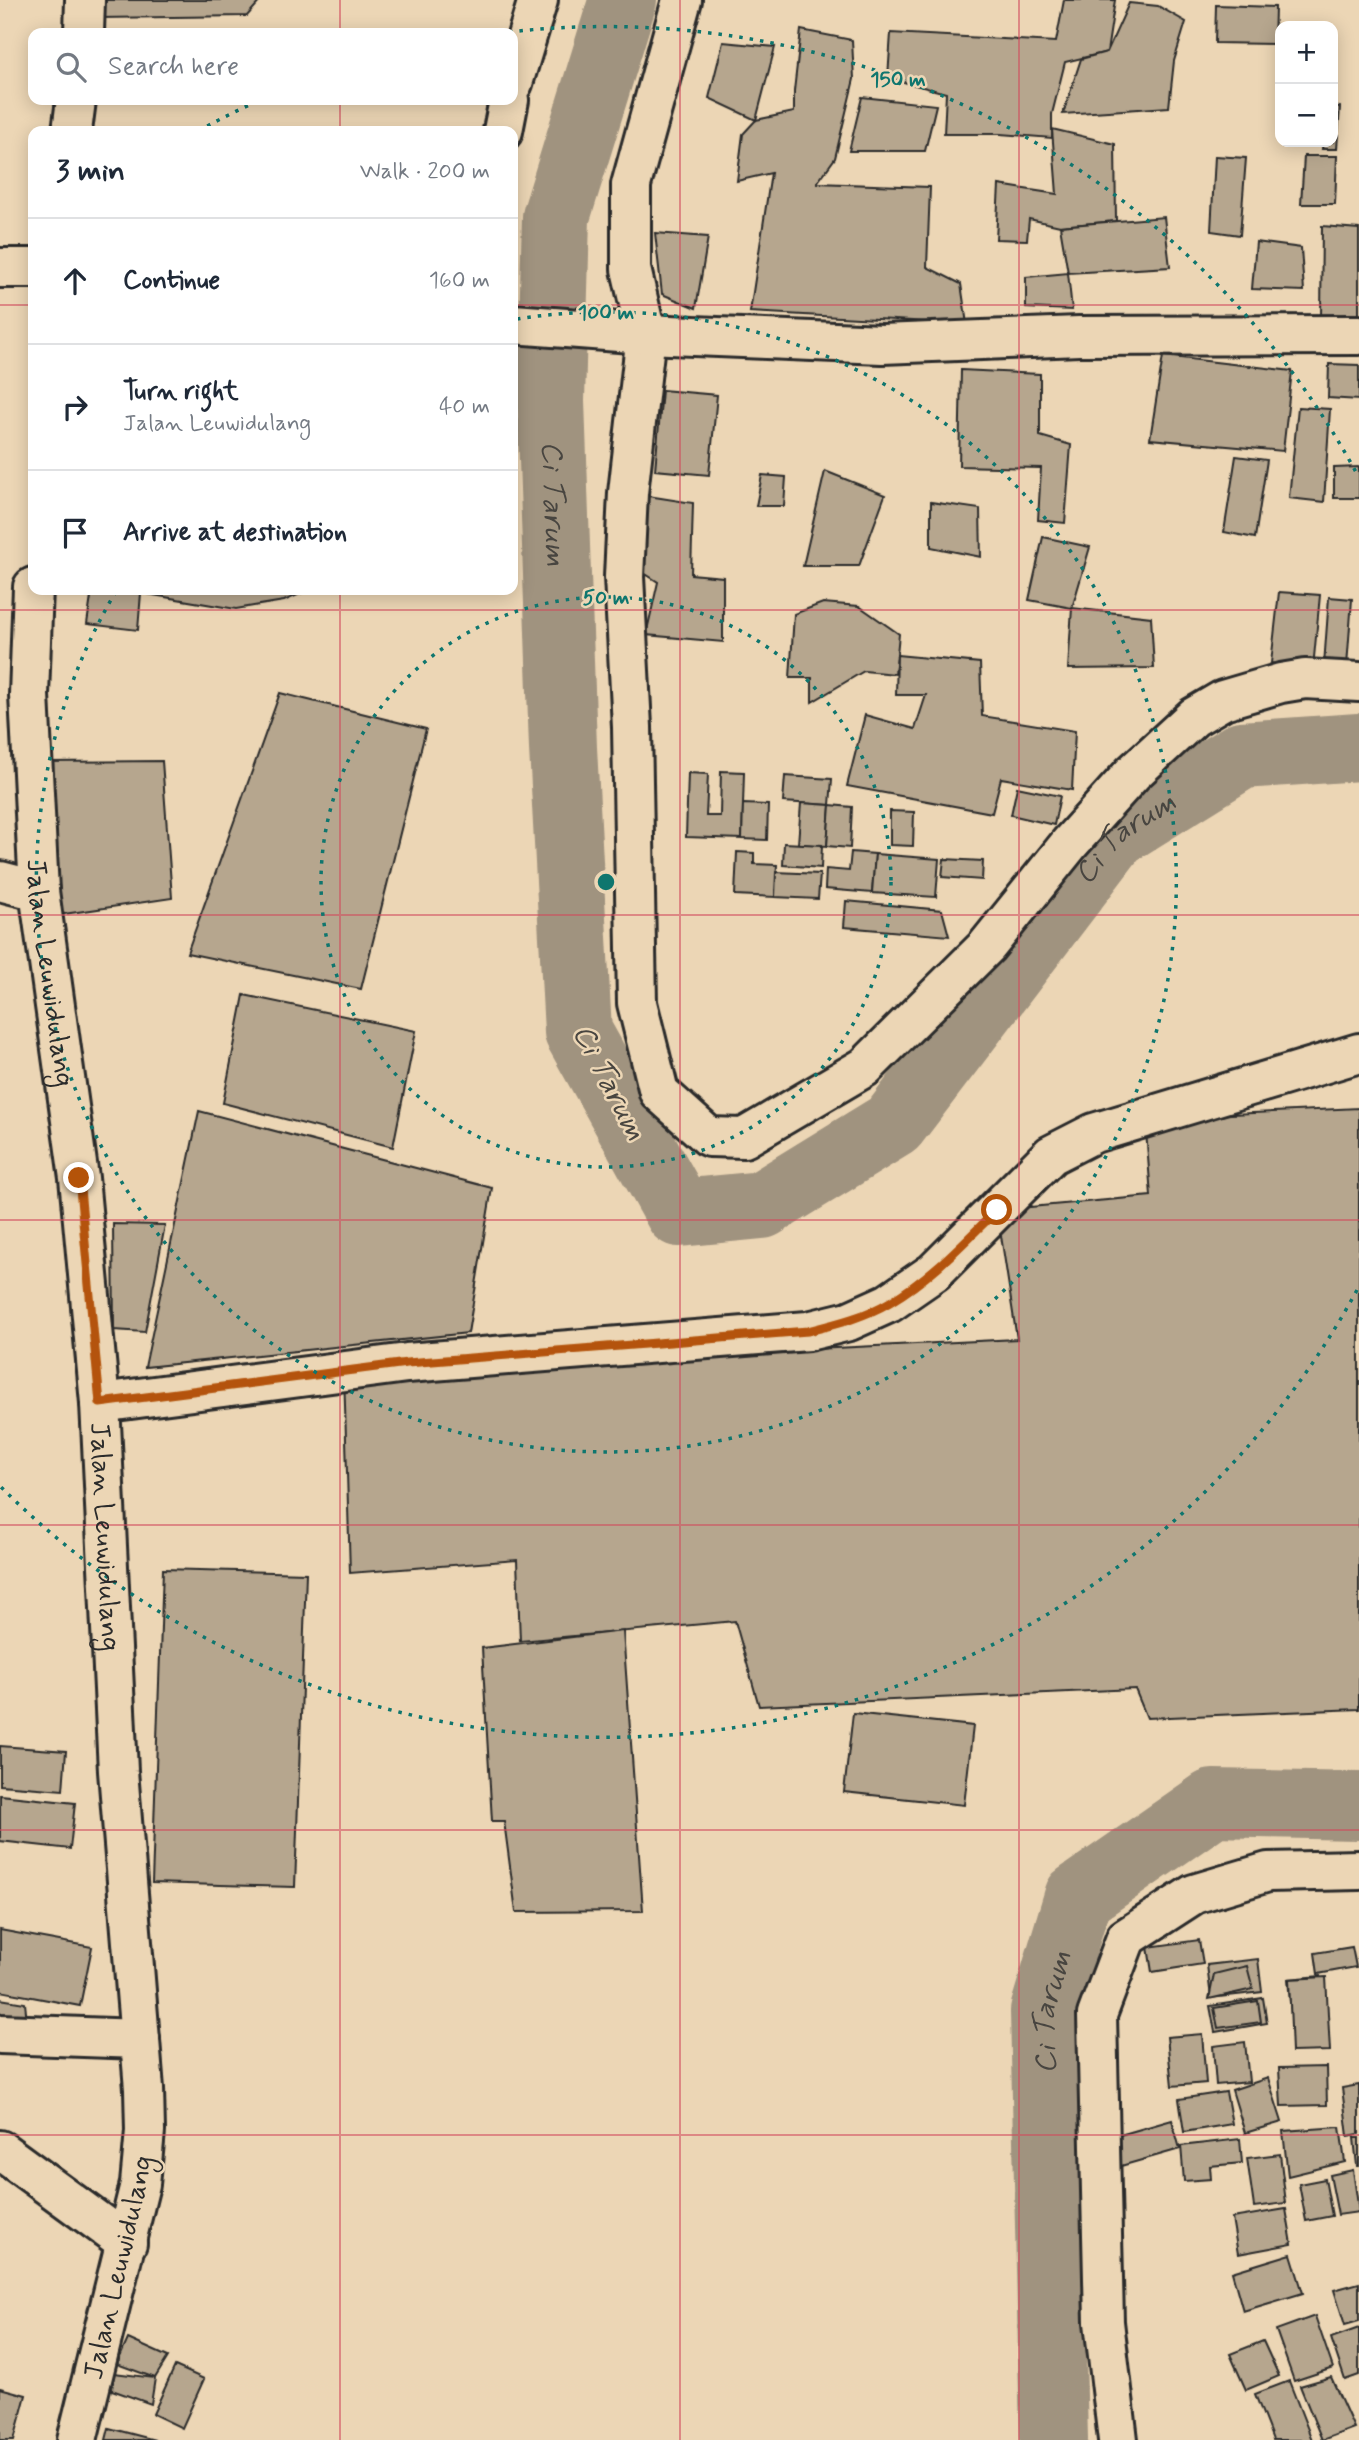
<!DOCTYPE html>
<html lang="en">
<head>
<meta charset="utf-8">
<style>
  body { margin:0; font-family:Mynerve,sans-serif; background:#f6f6f7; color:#1f2937 }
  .controls { position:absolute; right:21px; top:21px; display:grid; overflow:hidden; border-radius:14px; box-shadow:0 4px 18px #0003 }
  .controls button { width:63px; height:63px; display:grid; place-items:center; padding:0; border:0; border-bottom:2px solid #e0e1e3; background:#fff; color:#1f2937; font:35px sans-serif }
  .stop { position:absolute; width:21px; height:21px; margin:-16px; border:5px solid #b45309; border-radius:50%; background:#fff }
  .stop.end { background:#b45309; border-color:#fff; box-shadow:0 2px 7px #0008 }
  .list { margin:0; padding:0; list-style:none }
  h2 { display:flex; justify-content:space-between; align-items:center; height:91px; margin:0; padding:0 28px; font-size:30px }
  h2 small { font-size:23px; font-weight:400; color:#747a83 }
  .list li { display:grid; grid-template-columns:46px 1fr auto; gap:21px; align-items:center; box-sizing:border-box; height:126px; padding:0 28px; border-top:2px solid #e0e1e3 }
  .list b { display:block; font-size:26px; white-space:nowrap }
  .list p { margin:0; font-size:23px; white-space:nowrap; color:#747a83 }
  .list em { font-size:23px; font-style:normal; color:#747a83 }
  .icon { flex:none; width:38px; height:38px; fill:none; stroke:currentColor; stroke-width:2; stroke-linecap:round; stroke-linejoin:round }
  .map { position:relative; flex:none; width:1359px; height:2440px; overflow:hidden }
  .search { position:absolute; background:#fff; box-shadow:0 4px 18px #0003; left:28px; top:28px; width:490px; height:77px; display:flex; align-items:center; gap:18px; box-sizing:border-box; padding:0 24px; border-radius:14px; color:#747a83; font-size:26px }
  .panel { position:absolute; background:#fff; box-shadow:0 4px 18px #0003; left:28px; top:126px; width:490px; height:469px; border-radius:14px }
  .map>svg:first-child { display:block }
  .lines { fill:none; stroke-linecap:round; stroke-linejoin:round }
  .river { stroke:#a0937f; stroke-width:68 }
  .building { fill:#b6a68e; stroke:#2b2b2b; stroke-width:2 }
  .minor-casing { stroke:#2b2b2b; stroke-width:44 }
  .minor { stroke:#ecd6b5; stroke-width:38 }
  .route { stroke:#b45309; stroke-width:9 }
  .grid { fill:none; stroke:#d1495b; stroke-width:2; stroke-opacity:0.55 }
  .ring { fill:none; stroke:#0f766e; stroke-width:3.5; stroke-dasharray:3.5 7 }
  .labels { text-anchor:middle; stroke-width:5; stroke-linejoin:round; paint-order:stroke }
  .street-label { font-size:28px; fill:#2b2b2b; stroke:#ecd6b5 }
  .water-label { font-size:30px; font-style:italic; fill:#484540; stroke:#ecd6b5 }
  .centre { fill:#0f766e; stroke:#ecd6b5; stroke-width:3.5 }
  .ring-label { font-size:21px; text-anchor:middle; font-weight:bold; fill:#0f766e; stroke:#ecd6b5; stroke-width:5; stroke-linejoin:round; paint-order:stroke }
</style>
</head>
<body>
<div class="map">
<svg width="1359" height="2440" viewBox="0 0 1359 2440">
  <rect width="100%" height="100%" fill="#ecd6b5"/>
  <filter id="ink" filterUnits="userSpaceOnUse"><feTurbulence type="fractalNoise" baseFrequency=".0143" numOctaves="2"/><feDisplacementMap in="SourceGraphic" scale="14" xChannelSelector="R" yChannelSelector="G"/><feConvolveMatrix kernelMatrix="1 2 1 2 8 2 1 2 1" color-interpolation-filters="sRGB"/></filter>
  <g filter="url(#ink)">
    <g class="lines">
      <g class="river">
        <path id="s1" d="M623,0L556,217L551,401L563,748L578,1032L679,1213L762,1205L894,1124L1115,834L1242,755L1359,747"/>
        <path id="s2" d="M1054,2440L1044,2011L1078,1897L1213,1803L1359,1806"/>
      </g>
    </g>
    <g class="building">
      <path d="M98,0H261L247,16L99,18Z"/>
      <path d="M1064,0H1115L1107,52L1065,62L1052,114V138L1000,134H944L946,93L888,78L891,33L1056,42Z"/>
      <path d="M1129,3L1158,6L1186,22L1174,61L1169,107L1063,114L1081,59L1107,52Z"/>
      <path d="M1216,5L1275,7L1274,44L1215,43Z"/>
      <path d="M801,30L852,40L854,79L835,158L817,183L930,187L927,267L961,284L967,324L750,312L771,173L737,181L743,134L756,120L794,112V91Z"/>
      <path d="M723,42L775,47L756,120L709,98Z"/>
      <path d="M862,97L936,105L925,151H849Z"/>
      <path d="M1333,106L1340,107L1337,149H1322L1323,142H1333Z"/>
      <path d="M1052,129L1115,144L1116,221L1060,226L1029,219L1027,240L996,239L999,185L1057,194Z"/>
      <path d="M1215,156L1246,158L1240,235L1211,231Z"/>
      <path d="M1304,156H1337L1335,204H1301Z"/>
      <path d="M1164,217L1170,267L1068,273L1060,226Z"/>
      <path d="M1322,226L1359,229V318H1321Z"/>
      <path d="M655,233L708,237L696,308L662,294Z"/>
      <path d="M1256,242L1301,248L1304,291L1252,289Z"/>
      <path d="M1068,273L1072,310L1026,308V277Z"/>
      <path d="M1163,356L1292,371L1283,451L1150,439Z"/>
      <path d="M1329,364L1359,365V400L1328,398Z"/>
      <path d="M961,370L1040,374V436L1071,445L1065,523L1038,520L1041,468L959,466Z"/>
      <path d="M662,390L717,395L709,475L655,470Z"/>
      <path d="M1298,407L1330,409L1324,502L1289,498Z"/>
      <path d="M1236,456L1267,460L1255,538L1224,532Z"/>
      <path d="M1359,467V498H1334V468Z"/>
      <path d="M825,471L885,495L859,566H803Z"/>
      <path d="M762,475L786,477L784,506H756Z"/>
      <path d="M648,496L693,503L691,574L723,577V642L646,635L658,582L633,566Z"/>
      <path d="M931,502L980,509L981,557L931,547Z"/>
      <path d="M1043,537L1090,547L1072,608L1029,600Z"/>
      <path d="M92,590H309L284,601L236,609L141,593L138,630L87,624Z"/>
      <path d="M1279,592L1320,595L1313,668L1271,663Z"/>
      <path d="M1329,597L1352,599L1347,666L1324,665Z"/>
      <path d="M823,603L859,606L899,634L895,674L864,671L812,702V678H790L794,614Z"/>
      <path d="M1072,608L1151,617L1154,668L1068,669Z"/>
      <path d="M897,655L980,663L982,716L1075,731L1072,790L1001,778L992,813L847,786L865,715L915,729L926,695H896Z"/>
      <path d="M280,693L426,729L361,989L187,953Z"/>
      <path d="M162,761L172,898L57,915L46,762Z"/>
      <path d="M721,771L744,772L742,839L686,837L688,773L708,774L706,816H720Z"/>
      <path d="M785,776L832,779L830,805L783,802Z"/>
      <path d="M1017,787L1060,796L1054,825L1011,815Z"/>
      <path d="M801,803L830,805L827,846L798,844Z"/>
      <path d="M743,804L768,805L767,840L742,839Z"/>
      <path d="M830,805L852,807L850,848L827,846Z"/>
      <path d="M890,811L914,812L913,846L890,845Z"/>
      <path d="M784,843L822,845L821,868L783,865Z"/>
      <path d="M737,852L754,853V864L777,865L775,897L735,895Z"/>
      <path d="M851,852L875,854L872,893L825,889L826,869L849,871Z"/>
      <path d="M875,854L939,859L936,897L872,893Z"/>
      <path d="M944,859L983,861L982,880L942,877Z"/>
      <path d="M776,872L820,874L818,899L775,897Z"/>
      <path d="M846,901L942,910L949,936L844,927Z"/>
      <path d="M244,995L416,1031L393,1147L223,1103Z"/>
      <path d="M1359,1108V1709L1147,1718L1135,1689L759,1706L735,1621L520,1641L517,1560L350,1573L344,1372L1017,1339L997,1210L1151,1196L1145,1118Z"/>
      <path d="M199,1111L492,1188L468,1333L145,1367Z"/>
      <path d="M113,1224L165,1225L145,1332L114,1330Z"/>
      <path d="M163,1569L306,1573L295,1887L152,1883Z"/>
      <path d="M623,1631L643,1911L516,1912L504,1821H492L482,1648Z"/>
      <path d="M853,1713L973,1726L964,1805L844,1792Z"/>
      <path d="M0,1746L66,1751L63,1790L0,1785Z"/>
      <path d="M0,1795L75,1803L70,1849L0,1841Z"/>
      <path d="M0,1930L92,1947L80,2006L0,1991Z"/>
      <path d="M1199,1940L1203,1964L1152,1972L1148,1947Z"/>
      <path d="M1352,1947L1356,1967L1318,1974L1315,1953Z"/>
      <path d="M1258,1959L1262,1992L1211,1998L1207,1965Z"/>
      <path d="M1247,1966L1253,1989L1209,1999L1214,1974Z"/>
      <path d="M1320,1976L1327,2046L1294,2049L1288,1979Z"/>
      <path d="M1326,1977L1330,2051L1292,2052L1289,1979Z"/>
      <path d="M1263,1998L1267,2023L1215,2032L1210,2006Z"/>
      <path d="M0,1999L25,2003L27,2022L0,2021Z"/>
      <path d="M1258,2001L1261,2022L1218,2028L1214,2008Z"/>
      <path d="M1202,2034L1206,2083L1172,2086L1167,2037Z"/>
      <path d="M1245,2042L1249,2082L1216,2085L1213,2046Z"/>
      <path d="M1326,2067L1327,2105L1281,2106L1279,2068Z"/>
      <path d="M1268,2078L1282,2122L1245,2133L1232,2090Z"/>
      <path d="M1359,2085V2134L1348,2136L1342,2088Z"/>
      <path d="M1226,2092L1232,2124L1184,2132L1179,2099Z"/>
      <path d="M1172,2120L1180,2149L1121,2166L1113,2137Z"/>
      <path d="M1340,2127L1345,2162L1288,2176L1283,2131Z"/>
      <path d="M1354,2138H1359V2166H1357Z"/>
      <path d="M1240,2139L1242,2163L1210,2166L1211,2179L1184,2181L1181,2146Z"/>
      <path d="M1280,2154L1286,2203L1254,2207L1247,2158Z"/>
      <path d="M1353,2170L1359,2212L1338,2215L1330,2175Z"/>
      <path d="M1325,2179L1332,2216L1306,2221L1299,2184Z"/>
      <path d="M1286,2209L1292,2244L1238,2254L1232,2218Z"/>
      <path d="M1291,2254L1303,2293L1243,2311L1232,2272Z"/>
      <path d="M1359,2283V2321L1345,2325L1334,2290Z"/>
      <path d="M1315,2316L1333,2368L1294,2381L1276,2330Z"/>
      <path d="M1359,2328V2375L1345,2380L1331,2338Z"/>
      <path d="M128,2339L168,2357L155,2378L117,2364Z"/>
      <path d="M1263,2341L1279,2376L1246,2390L1230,2354Z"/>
      <path d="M175,2366L204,2379L182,2428L153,2414Z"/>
      <path d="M114,2373L155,2378L151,2404L112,2390Z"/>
      <path d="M1331,2377L1354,2428L1322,2440L1300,2386Z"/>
      <path d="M1289,2381L1312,2440H1273L1255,2394Z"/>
      <path d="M0,2388L26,2395L14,2440H0Z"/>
      <path d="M109,2428L155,2440H106Z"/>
    </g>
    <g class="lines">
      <g class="minor-casing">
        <g id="minor">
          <path d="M682,0L631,185V269L646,334L628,493L624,577L632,727L637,1003L659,1092L709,1137L744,1138L865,1067L987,946L1070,843L1133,773L1194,717L1223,700L1281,683L1305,679L1359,682"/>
          <path d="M84,33L85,0"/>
          <path d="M513,83L538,0"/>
          <path d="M72,131L76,100"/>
          <path d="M503,131L509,100"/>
          <path d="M0,268H33"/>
          <path d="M513,324L646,334L882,344L1079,336L1359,335"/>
          <path id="s3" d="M33,587L29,695L39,891L79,1178L100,1403L118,1771L144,2089L145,2131L140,2184L77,2440"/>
          <path d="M0,881L39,891"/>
          <path d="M100,1403L407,1363L808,1331L849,1321L889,1303L934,1272L1051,1155L1094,1133L1359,1053"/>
          <path d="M0,2034L140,2039"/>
          <path d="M0,2150L127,2243"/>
          <path d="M1118,2440L1104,2322L1097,2015L1126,1938L1194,1894L1268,1872L1359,1870"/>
        </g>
      </g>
      <use href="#minor" class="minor"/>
    </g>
  </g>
  <g class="lines" filter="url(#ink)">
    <path class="route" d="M79,1178L100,1403L407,1363L808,1331C836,1324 865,1317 890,1302C931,1278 963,1243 997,1210"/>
  </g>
  <path class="grid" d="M340,0V33M680,0V2440M1019,0V2440M340,100V131M0,305H33M513,305H1359M340,590V2440M0,610H1359M0,915H1359M0,1220H1359M0,1525H1359M0,1830H1359M0,2135H1359"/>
  <g class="ring">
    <circle cx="606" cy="882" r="285"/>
    <path d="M517 319A570 570 0 1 1 115 593"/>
    <path d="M1357 1290A855 855 0 0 1 1 1487M198 131A855 855 0 0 1 258 101M509 32A855 855 0 0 1 1357 474"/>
  </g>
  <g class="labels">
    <g class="street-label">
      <text dy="10" stroke="none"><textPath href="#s3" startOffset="387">Jalan Leuwidulang</textPath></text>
      <text dy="10" stroke="none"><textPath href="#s3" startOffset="954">Jalan Leuwidulang</textPath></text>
      <text transform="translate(117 2267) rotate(-77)" y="10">Jalan Leuwidulang</text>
    </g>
    <g class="water-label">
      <text dy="10" stroke="none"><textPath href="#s1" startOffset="514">Ci Tarum</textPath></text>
      <text dy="10" stroke="none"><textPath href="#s1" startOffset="1858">Ci Tarum</textPath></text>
      <text transform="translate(610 1082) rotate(63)" y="10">Ci Tarum</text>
      <text dy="10" stroke="none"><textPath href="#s2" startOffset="429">Ci Tarum</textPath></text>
    </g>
  </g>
  <circle cx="606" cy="882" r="10" class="centre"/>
  <g class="ring-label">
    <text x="898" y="86">150 m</text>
    <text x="606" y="319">100 m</text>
    <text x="606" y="604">50 m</text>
  </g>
</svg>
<div class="controls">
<button>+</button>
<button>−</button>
</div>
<div class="stop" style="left:997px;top:1210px"></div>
<div class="stop end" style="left:79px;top:1178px"></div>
<div class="search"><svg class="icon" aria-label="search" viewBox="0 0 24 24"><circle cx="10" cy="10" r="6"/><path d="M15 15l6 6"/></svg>Search here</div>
<section class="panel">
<h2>3 min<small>Walk · 200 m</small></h2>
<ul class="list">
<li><svg class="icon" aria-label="ahead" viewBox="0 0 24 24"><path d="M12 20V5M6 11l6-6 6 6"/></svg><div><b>Continue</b></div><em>160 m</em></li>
<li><svg class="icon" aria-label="right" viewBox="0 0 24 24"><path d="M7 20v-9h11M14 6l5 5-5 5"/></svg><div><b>Turn right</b><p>Jalan Leuwidulang</p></div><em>40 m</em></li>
<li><svg class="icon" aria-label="arrive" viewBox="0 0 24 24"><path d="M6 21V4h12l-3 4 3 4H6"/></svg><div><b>Arrive at destination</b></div></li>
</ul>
</section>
</div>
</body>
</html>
